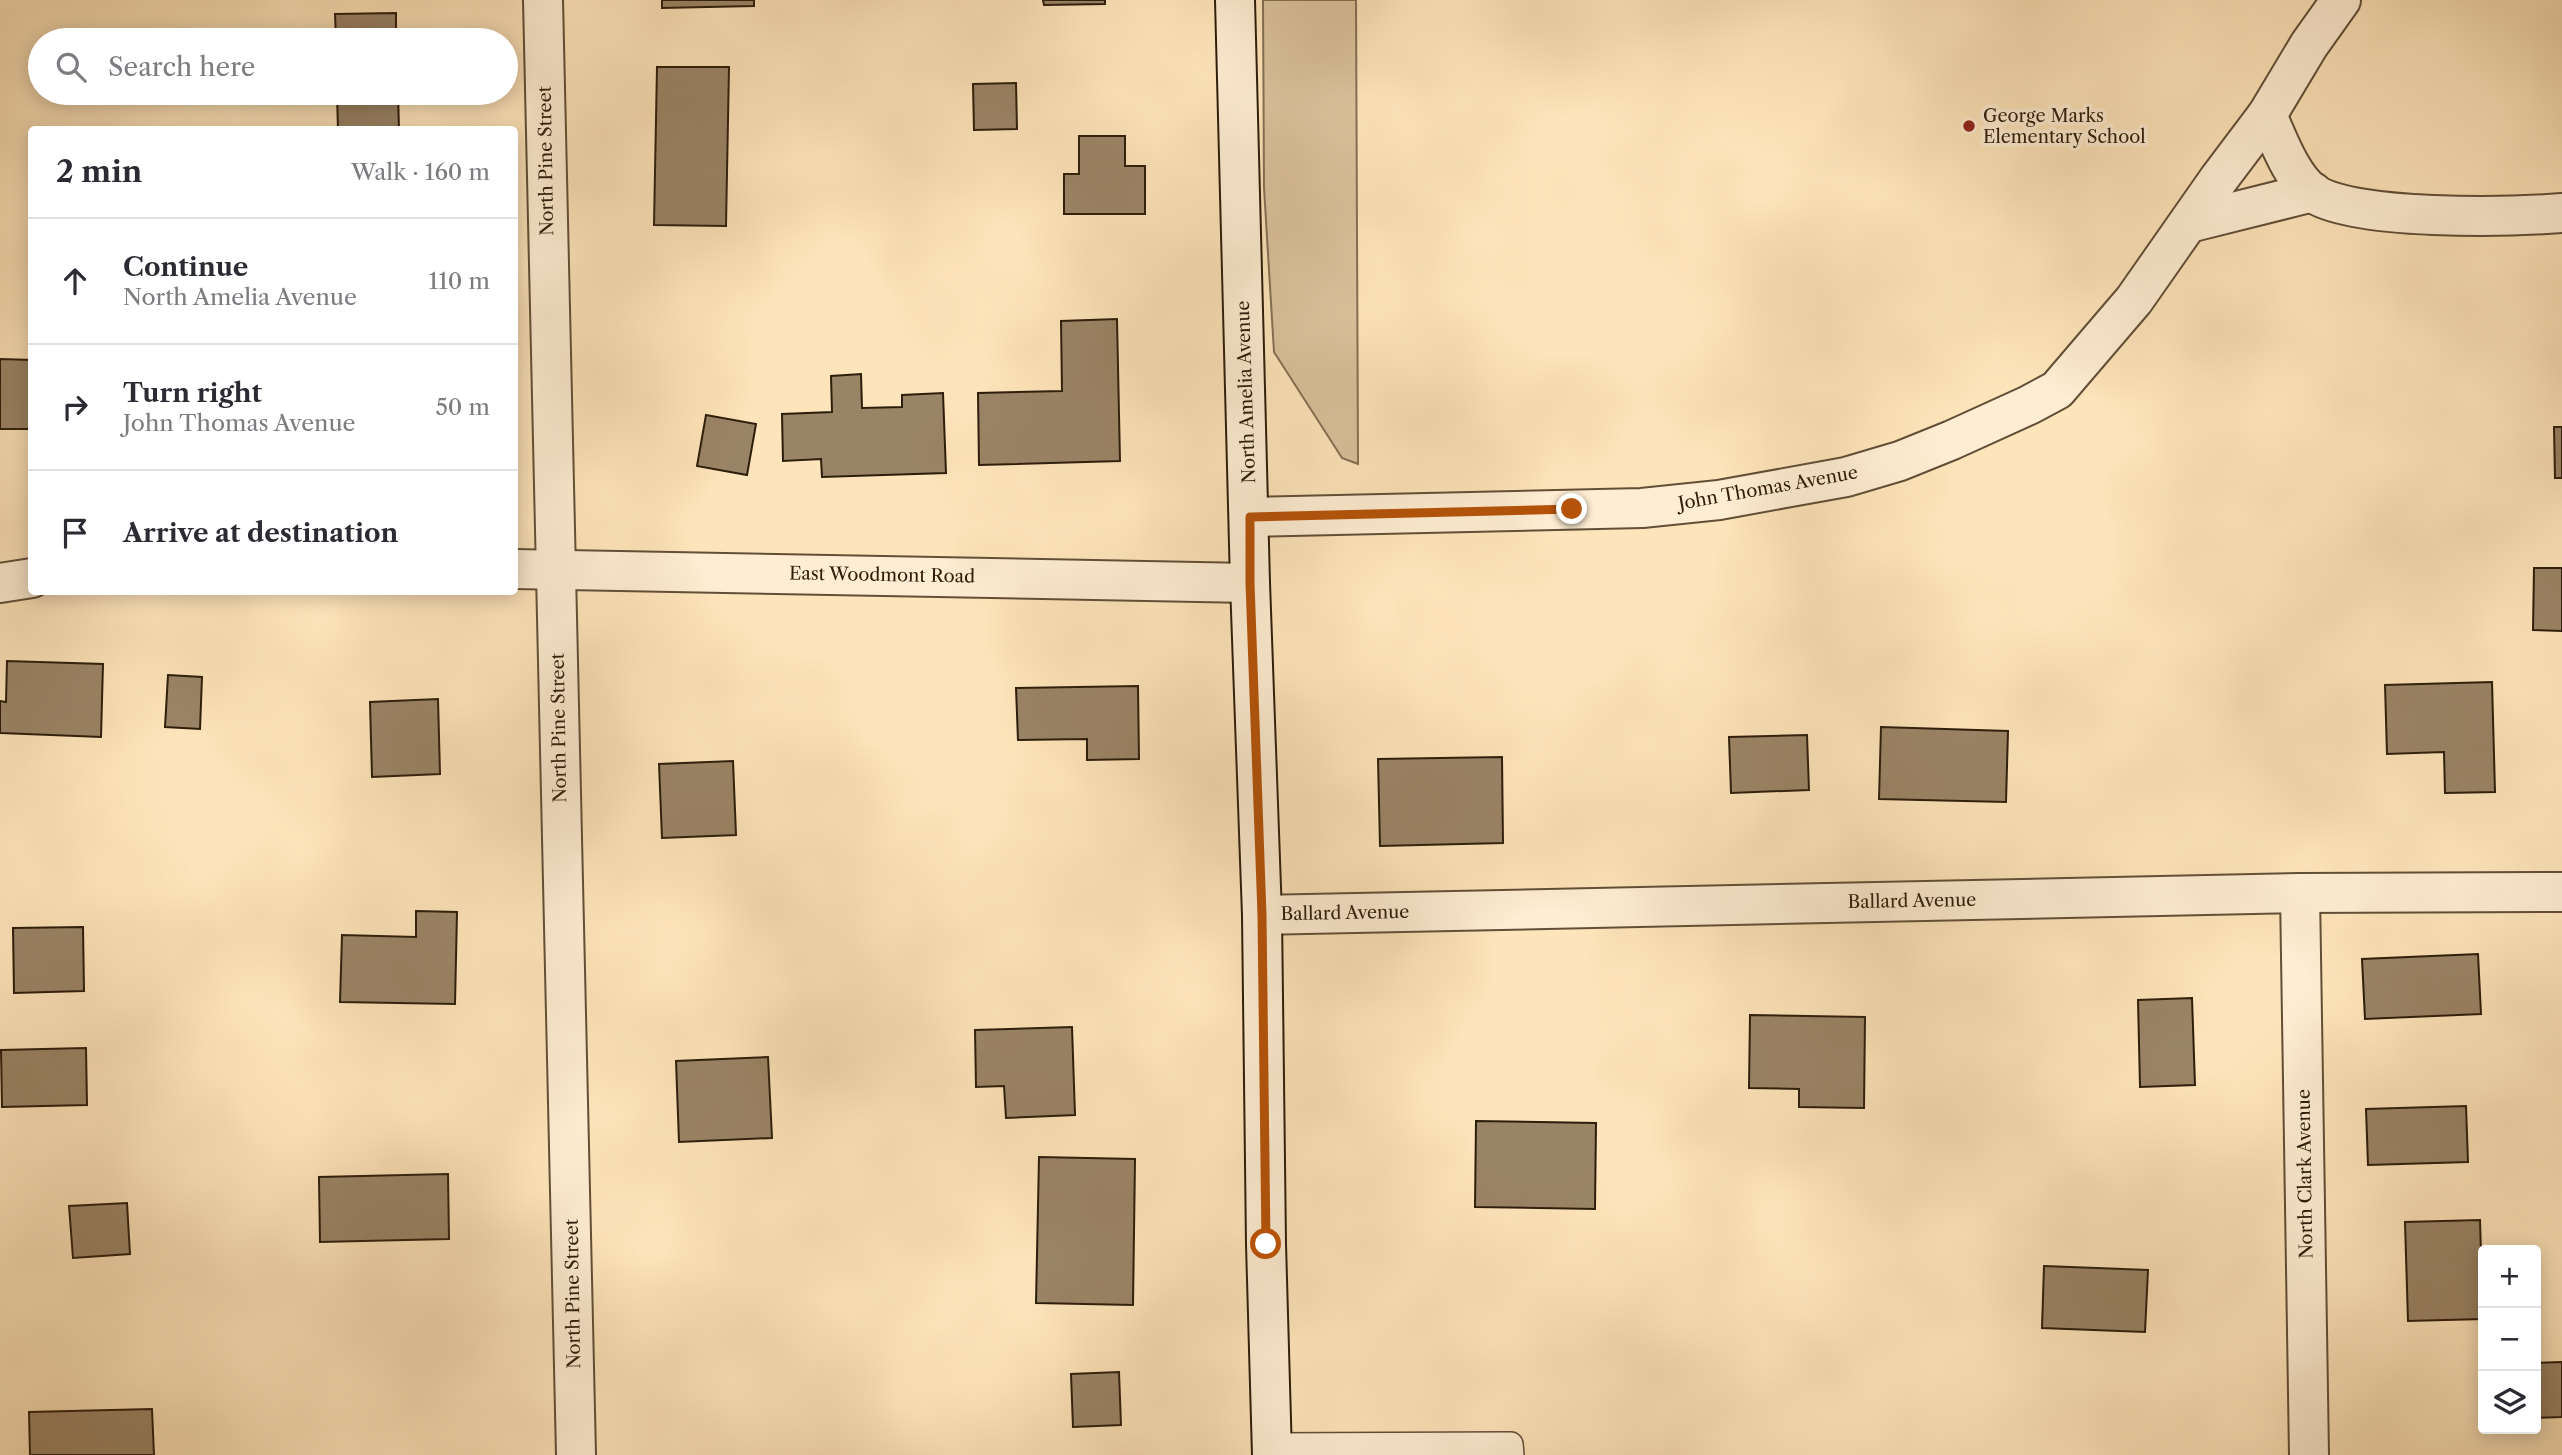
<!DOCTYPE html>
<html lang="en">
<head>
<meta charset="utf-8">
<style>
  body { margin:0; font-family:"Libre Caslon Text",serif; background:#f7f7f7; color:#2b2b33 }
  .controls { position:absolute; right:21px; bottom:21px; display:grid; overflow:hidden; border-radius:7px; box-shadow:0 4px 18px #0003 }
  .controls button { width:63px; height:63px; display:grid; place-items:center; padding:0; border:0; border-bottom:2px solid #e1e1e2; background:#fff; color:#2b2b33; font:35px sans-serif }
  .stop { position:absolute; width:21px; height:21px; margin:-16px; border:5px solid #b45309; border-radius:50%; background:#fff }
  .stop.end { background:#b45309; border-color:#fff; box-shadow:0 2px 7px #0008 }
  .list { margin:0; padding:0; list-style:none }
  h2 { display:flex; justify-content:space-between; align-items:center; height:91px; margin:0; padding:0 28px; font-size:30px }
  h2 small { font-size:23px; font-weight:400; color:#7c7c81 }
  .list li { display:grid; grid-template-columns:46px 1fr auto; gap:21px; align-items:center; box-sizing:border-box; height:126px; padding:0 28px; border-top:2px solid #e1e1e2 }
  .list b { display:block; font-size:26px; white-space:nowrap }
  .list p { margin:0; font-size:23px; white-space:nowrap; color:#7c7c81 }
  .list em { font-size:23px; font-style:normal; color:#7c7c81 }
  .icon { flex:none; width:38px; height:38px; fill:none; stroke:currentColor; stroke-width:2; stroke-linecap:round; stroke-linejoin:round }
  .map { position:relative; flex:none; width:2562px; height:1455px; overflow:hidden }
  .search { position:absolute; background:#fff; box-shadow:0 4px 18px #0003; left:28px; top:28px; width:490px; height:77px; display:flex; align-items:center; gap:18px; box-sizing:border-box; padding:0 24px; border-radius:38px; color:#7c7c81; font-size:26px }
  .panel { position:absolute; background:#fff; box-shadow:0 4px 18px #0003; left:28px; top:126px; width:490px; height:469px; border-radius:7px }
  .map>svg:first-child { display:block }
  .green { fill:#dac29c; stroke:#847054; stroke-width:2 }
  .building { fill:#9a8466; stroke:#2d1d0b; stroke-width:2 }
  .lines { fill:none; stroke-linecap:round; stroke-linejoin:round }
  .service-casing { stroke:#614f37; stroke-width:26 }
  .minor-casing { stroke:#614f37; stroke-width:42 }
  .secondary-casing { stroke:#2d1d0b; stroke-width:42 }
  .service { stroke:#feedd2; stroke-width:23 }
  .minor { stroke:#feedd2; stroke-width:38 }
  .secondary { stroke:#feedd2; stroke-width:38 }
  .route { stroke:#b45309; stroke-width:9 }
  .poi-dot { fill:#8f2418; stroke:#feedd2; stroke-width:2.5 }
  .labels { text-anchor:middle; stroke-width:7; stroke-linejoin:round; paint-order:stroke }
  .poi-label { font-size:18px; fill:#2d1d0b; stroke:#feedd2; text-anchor:start }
  .street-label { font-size:18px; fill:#2d1d0b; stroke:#feedd2 }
</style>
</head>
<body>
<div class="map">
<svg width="2562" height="1455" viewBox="0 0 2562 1455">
  <rect width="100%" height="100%" fill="#fee4ba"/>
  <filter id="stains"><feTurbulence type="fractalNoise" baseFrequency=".00286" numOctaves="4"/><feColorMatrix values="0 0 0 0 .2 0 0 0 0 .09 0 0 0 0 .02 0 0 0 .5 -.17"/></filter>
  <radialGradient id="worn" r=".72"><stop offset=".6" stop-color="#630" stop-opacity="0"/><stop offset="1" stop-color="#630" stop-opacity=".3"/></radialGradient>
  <path class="green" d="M1263,0H1356L1358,464L1342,458L1274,352L1264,188Z"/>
  <g class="building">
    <path d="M662,0H754V6L662,8Z"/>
    <path d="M1043,0H1105V4L1044,5Z"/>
    <path d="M396,13V40H336L335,14Z"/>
    <path d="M657,67H729L726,226L654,225Z"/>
    <path d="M1016,83L1017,129L974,130L973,84Z"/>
    <path d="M337,93H398L399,130H338Z"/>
    <path d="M1079,136H1125V166H1145V214H1064V174H1079Z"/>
    <path d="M1117,319L1120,461L979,465L978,393L1062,391L1061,321Z"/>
    <path d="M0,359L32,360V429H0Z"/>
    <path d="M861,374L862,408L902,407V395L943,393L946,473L822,477L821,459L783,461L782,414L832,412L831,376Z"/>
    <path d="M706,415L756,424L747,475L697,466Z"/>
    <path d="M2554,427H2562V478H2555Z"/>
    <path d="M2534,568H2562V631L2533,630Z"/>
    <path d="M7,661L103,664L101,737L0,733V701L6,702Z"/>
    <path d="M168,675L202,677L200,729L165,727Z"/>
    <path d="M2492,682L2495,792L2445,793L2444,752L2387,754L2385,685Z"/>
    <path d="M1138,686L1139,759L1087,760V739L1018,740L1016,688Z"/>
    <path d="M438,699L440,774L372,777L370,702Z"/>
    <path d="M1881,727L2008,731L2006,802L1879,799Z"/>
    <path d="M1807,735L1809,790L1731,793L1729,737Z"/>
    <path d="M1502,757L1503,843L1380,846L1378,759Z"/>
    <path d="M733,761L736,835L662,838L659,764Z"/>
    <path d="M416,911L457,912L455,1004L340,1002L342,935L416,937Z"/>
    <path d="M83,927L84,991L14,993L13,928Z"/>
    <path d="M2478,954L2481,1014L2365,1019L2362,959Z"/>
    <path d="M2192,998L2195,1085L2140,1087L2138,1000Z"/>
    <path d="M1750,1015L1865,1017L1864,1108L1799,1107V1089L1749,1088Z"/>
    <path d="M1072,1027L1075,1115L1006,1118L1004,1086L976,1087L975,1030Z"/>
    <path d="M86,1048L87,1105L2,1107L1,1050Z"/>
    <path d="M768,1057L772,1138L679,1142L676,1061Z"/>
    <path d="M2466,1106L2468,1162L2368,1165L2366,1109Z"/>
    <path d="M1476,1121L1596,1123L1595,1209L1475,1207Z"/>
    <path d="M1039,1157L1135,1159L1133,1305L1036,1303Z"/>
    <path d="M448,1174L449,1239L320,1242L319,1177Z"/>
    <path d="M127,1203L130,1254L73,1258L69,1206Z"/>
    <path d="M2480,1220L2483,1319L2408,1321L2405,1222Z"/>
    <path d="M2044,1266L2148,1270L2145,1332L2042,1328Z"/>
    <path d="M2562,1362V1417L2536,1418V1363Z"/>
    <path d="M1119,1372L1121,1425L1073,1427L1071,1374Z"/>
    <path d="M152,1409L154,1455H30L29,1412Z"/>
  </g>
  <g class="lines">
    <g class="service-casing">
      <path id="service" d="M1272,1445L1511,1444L1512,1455"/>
    </g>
    <g class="minor-casing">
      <g id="minor">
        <path d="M543,0L576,1455"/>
        <path d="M2267,115C2278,139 2291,177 2313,193C2354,221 2510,217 2562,213"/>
        <path d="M2189,223L2313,192"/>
        <path d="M1250,517L1642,508L1719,500L1846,477L1900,461L1952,440L2029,405L2057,390L2134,300L2218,180L2267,115L2309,45L2341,0"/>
        <path d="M514,569L1250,583"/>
        <path d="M0,583L32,578"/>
        <path d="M2300,893L2309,1455"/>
        <path d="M1262,915L2300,893L2562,892"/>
      </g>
    </g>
    <g class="secondary-casing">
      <path id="secondary" d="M1235,0L1250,583L1262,915L1266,1244L1272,1455"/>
    </g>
    <use href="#service" class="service"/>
    <use href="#minor" class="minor"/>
    <use href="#secondary" class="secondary"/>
  </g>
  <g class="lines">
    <path class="route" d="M1266,1244L1262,915L1250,583V517L1572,509"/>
  </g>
  <circle class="poi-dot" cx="1969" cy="126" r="7"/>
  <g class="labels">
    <g class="poi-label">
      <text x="1983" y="122">George Marks<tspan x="1983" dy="21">Elementary School</tspan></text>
    </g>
    <g class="street-label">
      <text transform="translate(546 161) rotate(-91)" y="6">North Pine Street</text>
      <text transform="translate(1246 392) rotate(-92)" y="6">North Amelia Avenue</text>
      <text transform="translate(1768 488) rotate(-10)" y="6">John Thomas Avenue</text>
      <text transform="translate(882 575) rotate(1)" y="6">East Woodmont Road</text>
      <text transform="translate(559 728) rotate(-91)" y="6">North Pine Street</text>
      <text transform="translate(1912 901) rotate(-1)" y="6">Ballard Avenue</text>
      <text transform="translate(1345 913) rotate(-1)" y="6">Ballard Avenue</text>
      <text transform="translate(2305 1174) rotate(-91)" y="6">North Clark Avenue</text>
      <text transform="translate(573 1294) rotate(-91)" y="6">North Pine Street</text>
    </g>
  </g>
  <rect width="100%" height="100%" filter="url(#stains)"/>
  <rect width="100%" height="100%" fill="url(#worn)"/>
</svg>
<div class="controls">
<button>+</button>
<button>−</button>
<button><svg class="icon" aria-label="layers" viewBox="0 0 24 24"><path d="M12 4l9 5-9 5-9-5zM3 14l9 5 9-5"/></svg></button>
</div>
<div class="stop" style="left:1266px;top:1244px"></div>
<div class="stop end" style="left:1572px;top:509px"></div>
<div class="search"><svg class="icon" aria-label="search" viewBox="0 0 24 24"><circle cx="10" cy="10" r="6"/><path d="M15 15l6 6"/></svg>Search here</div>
<section class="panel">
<h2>2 min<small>Walk · 160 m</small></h2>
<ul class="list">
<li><svg class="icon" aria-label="ahead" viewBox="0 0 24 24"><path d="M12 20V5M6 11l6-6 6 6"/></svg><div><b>Continue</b><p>North Amelia Avenue</p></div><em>110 m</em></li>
<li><svg class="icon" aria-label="right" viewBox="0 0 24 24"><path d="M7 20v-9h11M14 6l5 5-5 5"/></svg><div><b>Turn right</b><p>John Thomas Avenue</p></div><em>50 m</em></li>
<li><svg class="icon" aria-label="arrive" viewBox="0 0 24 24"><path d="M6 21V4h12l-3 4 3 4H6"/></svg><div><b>Arrive at destination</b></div></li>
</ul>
</section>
</div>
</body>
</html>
